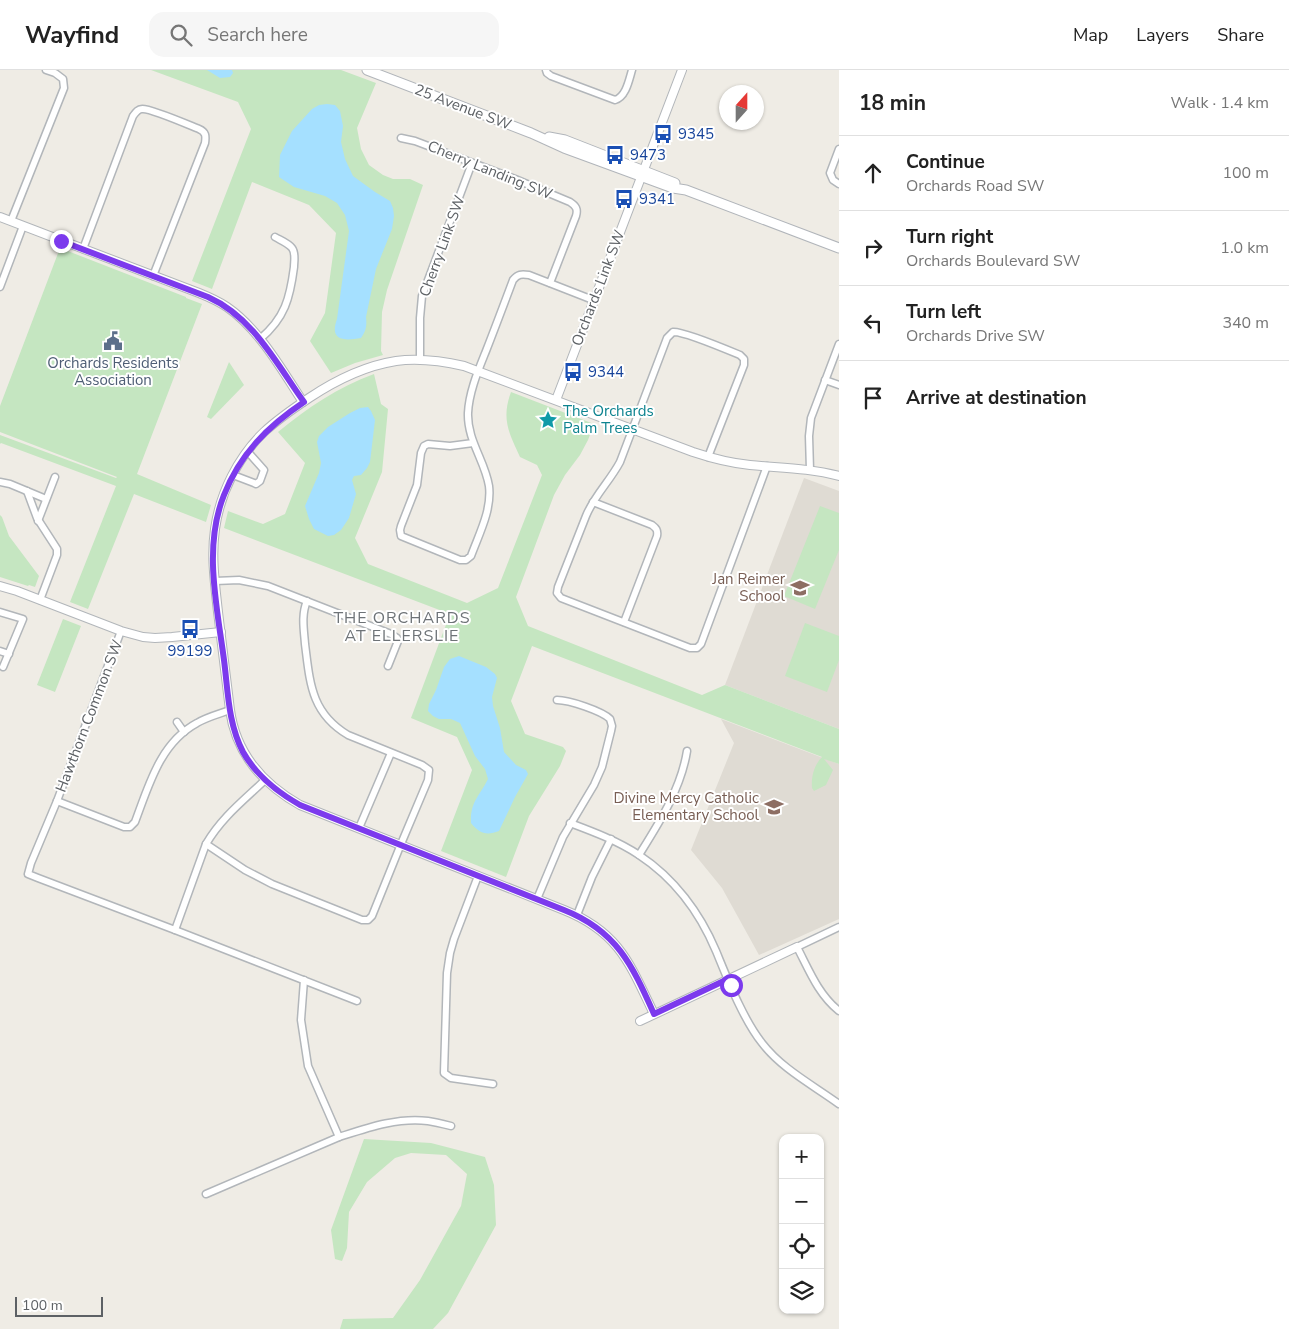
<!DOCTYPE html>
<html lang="en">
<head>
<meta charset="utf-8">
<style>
  body { margin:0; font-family:"Nunito Sans",sans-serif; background:#f6f6f6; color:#222 }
  .controls { position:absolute; right:15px; bottom:15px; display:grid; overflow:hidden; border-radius:10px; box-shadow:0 1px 4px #0004 }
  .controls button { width:45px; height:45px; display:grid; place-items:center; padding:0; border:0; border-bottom:1px solid #e0e0e0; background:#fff; color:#222; font:25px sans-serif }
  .compass { position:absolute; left:719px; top:15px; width:45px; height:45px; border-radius:50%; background:#fff; box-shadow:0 1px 4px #0004; rotate:21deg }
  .scale { position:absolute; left:15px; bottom:12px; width:88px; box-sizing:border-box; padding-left:5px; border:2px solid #5d6165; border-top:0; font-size:14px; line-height:18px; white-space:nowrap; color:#5d6165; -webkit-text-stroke:4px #fff; paint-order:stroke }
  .stop { position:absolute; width:15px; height:15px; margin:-11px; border:4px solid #7c3aed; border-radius:50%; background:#fff }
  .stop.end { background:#7c3aed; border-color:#fff; box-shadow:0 1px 5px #0008 }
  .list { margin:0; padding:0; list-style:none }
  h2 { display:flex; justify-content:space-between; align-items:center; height:65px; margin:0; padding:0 20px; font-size:21px }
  h2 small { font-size:16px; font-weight:400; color:#767676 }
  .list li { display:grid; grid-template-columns:32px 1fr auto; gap:15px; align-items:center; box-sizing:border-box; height:75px; padding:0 20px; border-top:1px solid #e0e0e0 }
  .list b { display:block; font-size:19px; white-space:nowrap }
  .list p { margin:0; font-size:16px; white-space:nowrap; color:#767676 }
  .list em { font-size:16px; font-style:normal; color:#767676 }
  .icon { flex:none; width:28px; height:28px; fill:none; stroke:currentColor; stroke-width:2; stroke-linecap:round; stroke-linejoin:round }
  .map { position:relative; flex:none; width:839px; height:1259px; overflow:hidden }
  header { display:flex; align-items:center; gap:30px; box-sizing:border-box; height:70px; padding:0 25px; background:#fff; border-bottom:1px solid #e0e0e0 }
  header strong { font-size:24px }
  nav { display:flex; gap:28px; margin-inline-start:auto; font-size:18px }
  .search { width:350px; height:45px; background:#f6f6f6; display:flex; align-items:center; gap:12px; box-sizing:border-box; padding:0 18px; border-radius:15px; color:#767676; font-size:19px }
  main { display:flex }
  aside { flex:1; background:#fff }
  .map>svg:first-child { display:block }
  .education { fill:#dfdbd3 }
  .green { fill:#c5e6c1 }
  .water { fill:#a5e0ff }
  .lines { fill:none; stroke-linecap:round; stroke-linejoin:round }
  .minor-casing { stroke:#b2b6ba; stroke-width:9 }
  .tertiary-casing { stroke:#b2b6ba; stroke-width:10 }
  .secondary-casing { stroke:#b1b5ba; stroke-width:11 }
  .minor { stroke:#fff; stroke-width:6 }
  .tertiary { stroke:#fff; stroke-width:8 }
  .secondary { stroke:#fff; stroke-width:9 }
  .route { stroke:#7c3aed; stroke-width:6 }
  .labels { text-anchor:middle; stroke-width:4; stroke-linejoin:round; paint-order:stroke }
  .street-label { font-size:15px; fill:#5d6165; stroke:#fff }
  .transit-label { font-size:15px; fill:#164399; stroke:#fff; text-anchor:start }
  .service-label { font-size:15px; fill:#4e5e75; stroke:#fff }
  .culture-label { font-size:15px; fill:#0d838f; stroke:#fff; text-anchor:start }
  .education-label { font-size:15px; fill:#785e54; stroke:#fff; text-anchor:end }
  .neighbourhood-label { font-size:16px; letter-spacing:1px; fill:#6e7377; stroke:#fff }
</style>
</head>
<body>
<header>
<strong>Wayfind</strong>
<div class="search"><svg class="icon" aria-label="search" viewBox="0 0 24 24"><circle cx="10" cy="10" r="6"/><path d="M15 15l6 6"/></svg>Search here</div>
<nav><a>Map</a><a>Layers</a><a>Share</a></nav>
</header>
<main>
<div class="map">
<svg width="839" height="1259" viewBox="0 0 839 1259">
  <rect width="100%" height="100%" fill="#efece5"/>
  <g class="education">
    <path d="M804,408L839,421V659L725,615Z"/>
    <path d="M721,649L839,694V849L759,885L722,818L691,780L734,673Z"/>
  </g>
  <g class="green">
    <path d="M151,0H341L376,13L357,58L361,79L369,95L383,105L393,109H410L423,115L387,220L382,242L381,281L383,285L355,293L331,303L310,271L325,243L336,163L309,135L252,112L212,219L192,211L251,59L238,32Z"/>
    <path d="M60,178L186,227V228L202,234L137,404L211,435L206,452L134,424L88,539L70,532L116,416L1,373L0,374V365L116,408L117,407L0,362V336Z"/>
    <path d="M229,292L244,315L211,349L207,347Z"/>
    <path d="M374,304L381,334L388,339L382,402L355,468L368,494L467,533L498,518L542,405L537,395L520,387C509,363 501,349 511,322L594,354L588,370L580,385L565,405L554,425L516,527L528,556L702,625L725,615L839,659V694L824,689L833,700L826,715L814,721L812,718C811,707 814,695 822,687L532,576L511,631L525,664L563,677L566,681L560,696L529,746L506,807L441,781L472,700L457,667L411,648L450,544L224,458L228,441L263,454L285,444L305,393L278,362C307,338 338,317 374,304Z"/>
    <path d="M820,436L839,443V480L815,539L784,526Z"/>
    <path d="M0,445L2,447L9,466L39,506L35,517L29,515L28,516L0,507Z"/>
    <path d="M63,549L81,556L55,622L37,615Z"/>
    <path d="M805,553L839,566V590L827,622L785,606Z"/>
    <path d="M364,1069L431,1073L485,1087L494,1115L496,1155L448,1243L433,1259H340L343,1249L393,1248L420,1210L461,1136L467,1104L446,1085L411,1083L395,1088L367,1112L349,1142L347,1178L342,1191L335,1189L331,1160Z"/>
  </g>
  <g class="water">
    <path d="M207,0H232L233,3L230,7L220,8Z"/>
    <path d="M327,34L335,35L340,41L343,56L341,72L345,89L353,106L375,122L390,131L393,138L394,146L392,159L376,199L366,247C367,256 366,261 361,268C344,271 329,271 337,249L349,161L345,145L337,133L325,126L294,117L279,107L280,85L292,61L312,39L319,35Z"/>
    <path d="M368,337L371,341L375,350L370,392L367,398L361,405L354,406L352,410L356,424L349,448L341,460L334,465L328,466L314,459L309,449L305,436L319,403L321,393L317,372L319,366L328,357L350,343L360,338Z"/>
    <path d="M459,586L486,597L495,604L497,608L492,627L493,636L500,658L504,682L516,695L526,700L528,704L515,727L499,761C486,766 479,763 471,753C470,732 479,727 488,709L485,699L475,686L460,653L451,649H439L433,646L428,641L429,634L436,620L444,597L450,589Z"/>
  </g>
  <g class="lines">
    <g class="minor-casing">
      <g id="minor">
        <path d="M546,0L547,3L551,6L615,30C626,27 629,10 632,0"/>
        <path d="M401,68L415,71L515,109L570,132C576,136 578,139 576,146L550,213"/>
        <path d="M839,79L830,103L833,110L839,114"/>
        <path d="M11,151L64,18L63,9L55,3L46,0"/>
        <path d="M83,179L133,46C136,42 138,39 142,39C150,38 189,55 199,59C206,62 206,66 205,73L153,206"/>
        <path d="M0,217L23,156"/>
        <path d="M260,269C285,248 290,228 294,197C294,191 296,183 292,178C288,173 280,170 275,167"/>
        <path d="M420,290V248L422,226L472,93"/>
        <path d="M825,310L839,315"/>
        <path d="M473,373L450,376L428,374L424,376L421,383L417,415L401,456L400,460L401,466L460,490H466L471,486C479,464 492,440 489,416C485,391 467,370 468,343C469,322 478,301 486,281C495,258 504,234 513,210C518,204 521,204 529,205L593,230"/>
        <path d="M708,387L744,295V289L740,285C728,280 683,261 673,262L667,268L620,392C610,411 594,426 586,446L558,517L557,523L561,528L690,578H697L701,574L767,396"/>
        <path d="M810,400L809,366L811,348L839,274"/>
        <path d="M233,405L254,413L256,414L260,411L264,400L248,382"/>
        <path d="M0,412L10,414L46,429"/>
        <path d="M27,421L37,448L57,479V485L40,530"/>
        <path d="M593,432L652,455C656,458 658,460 657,466L624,552"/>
        <path d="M38,451L55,407"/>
        <path d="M215,511L239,510L268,516L391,564L397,568L398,571L388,596"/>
        <path d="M0,542L23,549L3,597"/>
        <path d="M121,561L57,731L31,793L28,804L38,808L175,860L357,931"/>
        <path d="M0,581L9,584"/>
        <path d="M177,652L184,662"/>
        <path d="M57,731L124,757H130L135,752C149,715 160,673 197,653C207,647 219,644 230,640"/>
        <path d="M570,753C594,762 618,771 639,785C674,808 700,843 716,881C728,910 743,949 762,973C782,999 813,1015 839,1034"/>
        <path d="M359,758L391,683"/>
        <path d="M206,774L245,800L272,814L362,850H368L372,846L401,774L428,710L429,700L422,695L348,665C311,643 310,613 305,574C304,560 301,545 307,531"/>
        <path d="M639,785C659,753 681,719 687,681"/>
        <path d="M478,806L454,869L450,883L447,903L444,1003L451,1008L493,1014"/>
        <path d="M537,829L563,767L594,715L602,697L611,661L612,656L610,649C602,641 569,630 557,630"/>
        <path d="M577,845L592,807L611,769"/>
        <path d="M839,857L797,877C809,900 818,924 839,941"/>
        <path d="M175,860L206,774C222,747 243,731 265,710"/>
        <path d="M339,1067C367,1058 398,1047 428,1051C435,1052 443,1054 451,1056"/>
        <path d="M206,1124L339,1067L308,996L301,950L304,910"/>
      </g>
    </g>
    <g class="tertiary-casing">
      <g id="tertiary">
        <path d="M0,147L199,223C209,227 218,231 227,237C259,259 282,300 303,332"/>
        <path d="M556,330L682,0"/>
        <path d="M0,516L17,521L121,561L143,567L155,568L172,567L221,562"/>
        <path d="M654,944C630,894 619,862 564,840L300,735C263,714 236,684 230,640C226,608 222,575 218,542C215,514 211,487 215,459C220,423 238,387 264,362C278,349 294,338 309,328C336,310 364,296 396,291C419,288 442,291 464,296L693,382C711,388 730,393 750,395C780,398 809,398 839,406"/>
        <path d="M640,951L797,877"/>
      </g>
    </g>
    <g class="secondary-casing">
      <g id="secondary">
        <path d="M367,0L531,63L564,78L673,118L686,120L839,178"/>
        <path d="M549,67L565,70L675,113"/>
      </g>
    </g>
    <use href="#minor" class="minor"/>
    <use href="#tertiary" class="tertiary"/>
    <use href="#secondary" class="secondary"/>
  </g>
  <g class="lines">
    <path class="route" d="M61,171L208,227C253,247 276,293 304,332C268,356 240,384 224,425C203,477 217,536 224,590C228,621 228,653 243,682C256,705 277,722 300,735L564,840C617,861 632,895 654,944L728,909L731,915"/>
  </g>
  <defs>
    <g id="bus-bare" transform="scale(1.5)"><path d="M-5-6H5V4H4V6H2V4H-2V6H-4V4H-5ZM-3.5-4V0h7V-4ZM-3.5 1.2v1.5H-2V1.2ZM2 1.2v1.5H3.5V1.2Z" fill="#1a4fb4" stroke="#fff" stroke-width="2.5" paint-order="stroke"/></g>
    <g id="civic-bare" transform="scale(1.5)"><path d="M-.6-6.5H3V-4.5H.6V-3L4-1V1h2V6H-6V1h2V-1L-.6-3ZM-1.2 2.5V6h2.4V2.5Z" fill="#5c6f8a" stroke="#fff" stroke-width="2.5" paint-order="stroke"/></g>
    <g id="sight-bare" transform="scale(1.5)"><path d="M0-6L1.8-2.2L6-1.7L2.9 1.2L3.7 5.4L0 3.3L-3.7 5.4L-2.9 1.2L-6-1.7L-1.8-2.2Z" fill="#0f9aa8" stroke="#fff" stroke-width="2.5" paint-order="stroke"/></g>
    <g id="school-bare" transform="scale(1.5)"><path d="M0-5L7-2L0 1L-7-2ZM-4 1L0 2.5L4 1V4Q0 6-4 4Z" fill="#8d6e63" stroke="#fff" stroke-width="2.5" paint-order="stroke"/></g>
  </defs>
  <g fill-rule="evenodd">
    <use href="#bus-bare" x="663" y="64"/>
    <use href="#bus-bare" x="615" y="85"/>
    <use href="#bus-bare" x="624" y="129"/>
    <use href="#civic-bare" x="113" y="271"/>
    <use href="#bus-bare" x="573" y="302"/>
    <use href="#sight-bare" x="548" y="350"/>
    <use href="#school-bare" x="800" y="518"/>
    <use href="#bus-bare" x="190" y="559"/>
    <use href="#school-bare" x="774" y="737"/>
  </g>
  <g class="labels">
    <g class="street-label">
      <text transform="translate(463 37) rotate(21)" y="5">25 Avenue SW</text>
      <text transform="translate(490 100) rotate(22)" y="5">Cherry Landing SW</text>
      <text transform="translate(442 176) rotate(-70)" y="5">Cherry Link SW</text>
      <text transform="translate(598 218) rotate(-69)" y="5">Orchards Link SW</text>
      <text transform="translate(89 646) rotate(-69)" y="5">Hawthorn Common SW</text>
    </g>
    <g class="transit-label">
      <text x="678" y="69">9345</text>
      <text x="630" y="90">9473</text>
      <text x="639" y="134">9341</text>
      <text x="588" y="307">9344</text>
      <text x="190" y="586" text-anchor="middle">99199</text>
    </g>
    <g class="service-label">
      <text x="113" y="298">Orchards Residents<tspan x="113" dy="17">Association</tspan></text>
    </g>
    <g class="culture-label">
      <text x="563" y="346">The Orchards<tspan x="563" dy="17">Palm Trees</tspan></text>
    </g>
    <g class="education-label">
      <text x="785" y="514">Jan Reimer<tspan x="785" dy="17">School</tspan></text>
      <text x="759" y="733">Divine Mercy Catholic<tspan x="759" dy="17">Elementary School</tspan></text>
    </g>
    <g class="neighbourhood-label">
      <text x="402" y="553">THE ORCHARDS<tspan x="402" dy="18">AT ELLERSLIE</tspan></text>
    </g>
  </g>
</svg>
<div class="controls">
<button>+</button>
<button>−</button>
<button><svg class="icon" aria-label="locate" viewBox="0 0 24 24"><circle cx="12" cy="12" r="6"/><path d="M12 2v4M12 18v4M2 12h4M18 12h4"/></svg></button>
<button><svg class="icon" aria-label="layers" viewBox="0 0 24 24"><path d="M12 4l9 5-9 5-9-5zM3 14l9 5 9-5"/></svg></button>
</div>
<svg class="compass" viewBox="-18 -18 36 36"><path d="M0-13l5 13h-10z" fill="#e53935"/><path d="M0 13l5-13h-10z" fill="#767676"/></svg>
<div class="scale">100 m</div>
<div class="stop" style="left:731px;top:915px"></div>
<div class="stop end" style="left:61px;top:171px"></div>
</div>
<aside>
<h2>18 min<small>Walk · 1.4 km</small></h2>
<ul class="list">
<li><svg class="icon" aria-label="ahead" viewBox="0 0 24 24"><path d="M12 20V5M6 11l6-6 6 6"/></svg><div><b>Continue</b><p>Orchards Road SW</p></div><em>100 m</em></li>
<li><svg class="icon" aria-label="right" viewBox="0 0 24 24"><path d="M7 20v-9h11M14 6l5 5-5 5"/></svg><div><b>Turn right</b><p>Orchards Boulevard SW</p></div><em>1.0 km</em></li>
<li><svg class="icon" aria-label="left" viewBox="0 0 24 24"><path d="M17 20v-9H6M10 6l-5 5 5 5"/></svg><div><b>Turn left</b><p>Orchards Drive SW</p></div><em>340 m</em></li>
<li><svg class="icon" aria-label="arrive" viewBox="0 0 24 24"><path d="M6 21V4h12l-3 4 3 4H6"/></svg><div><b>Arrive at destination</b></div></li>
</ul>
</aside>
</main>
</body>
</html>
